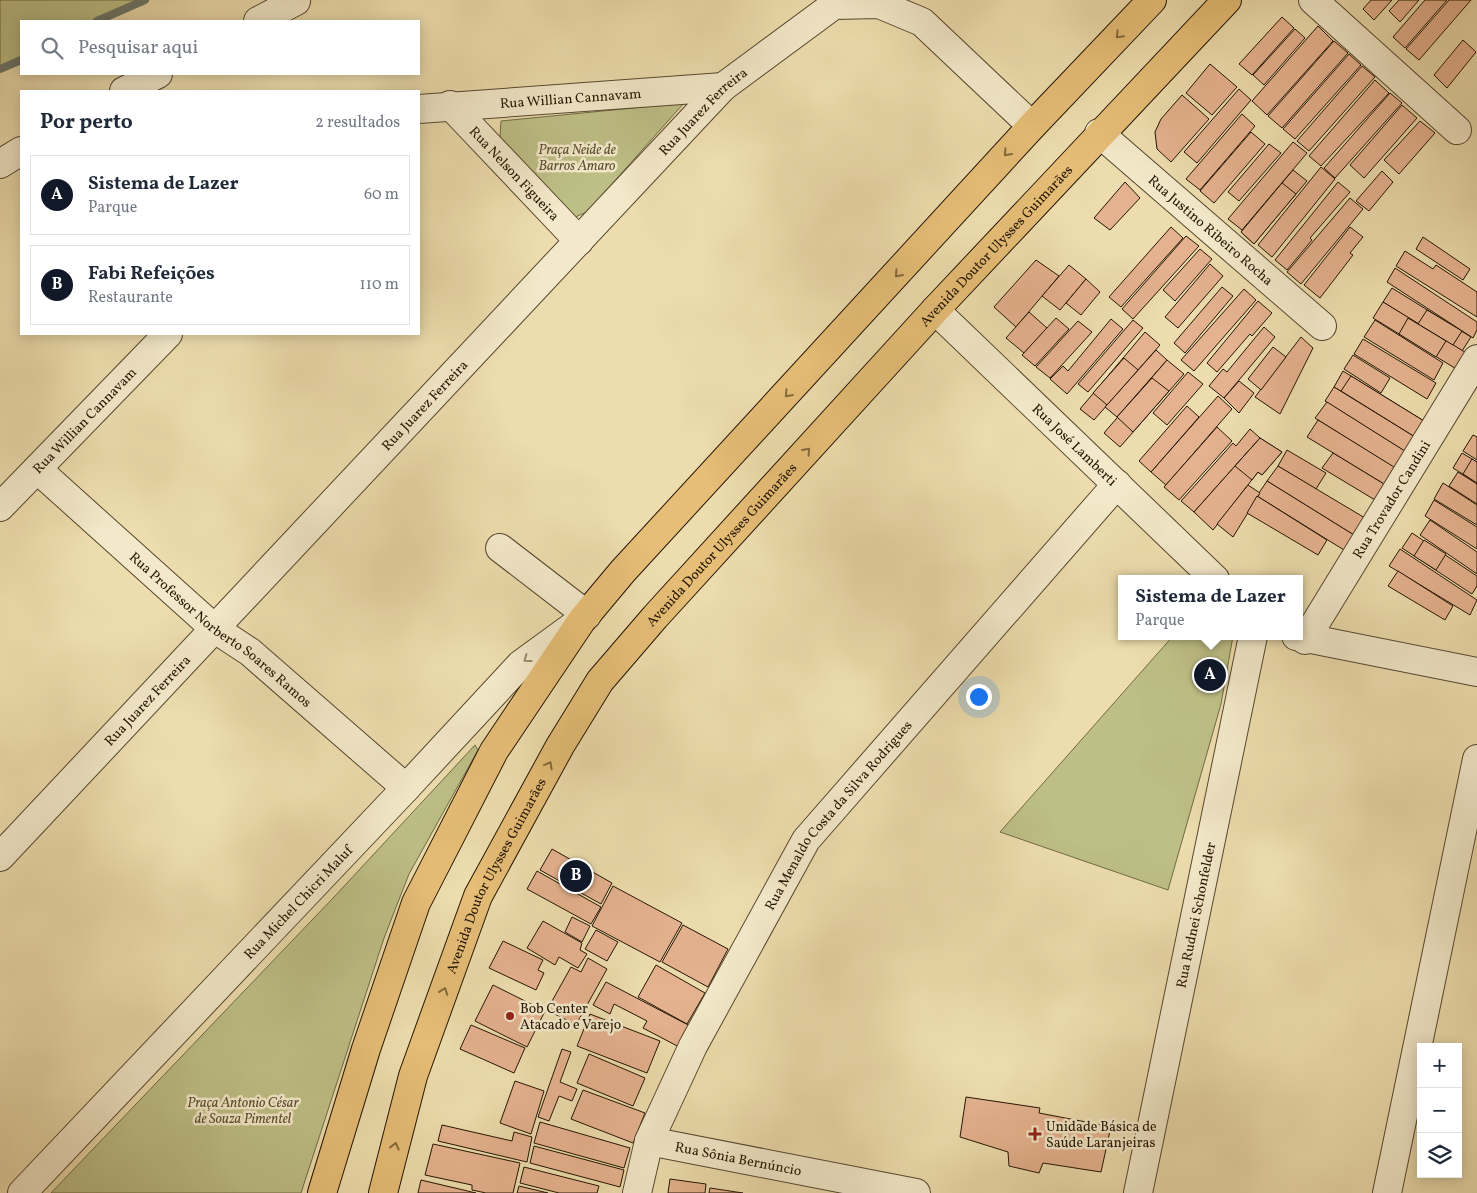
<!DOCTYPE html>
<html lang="pt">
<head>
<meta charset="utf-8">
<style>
  body { margin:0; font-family:Vollkorn,serif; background:#f6f6f7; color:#1f2937 }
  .controls { position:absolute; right:15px; bottom:15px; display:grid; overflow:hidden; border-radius:0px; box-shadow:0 2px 12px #0003 }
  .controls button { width:45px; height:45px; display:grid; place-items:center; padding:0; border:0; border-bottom:1px solid #e0e1e3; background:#fff; color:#1f2937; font:25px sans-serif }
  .you { position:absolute; left:978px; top:696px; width:18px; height:18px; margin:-12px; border:4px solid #fff; border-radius:50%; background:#1a73e8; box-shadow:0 0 0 8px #1a73e833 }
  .badge { display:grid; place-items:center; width:32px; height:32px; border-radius:50%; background:#111827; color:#fff; font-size:16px; font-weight:700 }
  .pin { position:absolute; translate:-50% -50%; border:2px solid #fff; box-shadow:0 1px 5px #0006 }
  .popup { position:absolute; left:1118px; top:575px; width:185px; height:65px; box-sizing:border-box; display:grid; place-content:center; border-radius:0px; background:#fff; filter:drop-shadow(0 1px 4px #0005); font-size:16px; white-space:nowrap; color:#747a83 }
  .popup b { font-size:19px; color:#1f2937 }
  .popup::after { content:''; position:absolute; left:50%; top:100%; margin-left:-10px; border:10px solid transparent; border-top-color:#fff }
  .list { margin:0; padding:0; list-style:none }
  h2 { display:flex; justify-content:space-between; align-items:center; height:65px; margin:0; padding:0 20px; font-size:21px }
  h2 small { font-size:16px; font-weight:400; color:#747a83 }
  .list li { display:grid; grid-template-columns:32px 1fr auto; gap:15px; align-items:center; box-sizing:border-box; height:80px; margin:0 10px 10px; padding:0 10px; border:1px solid #e0e1e3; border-radius:0px }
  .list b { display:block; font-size:19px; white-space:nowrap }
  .list p { margin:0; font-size:16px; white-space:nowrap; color:#747a83 }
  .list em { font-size:16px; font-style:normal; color:#747a83 }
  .icon { flex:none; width:28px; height:28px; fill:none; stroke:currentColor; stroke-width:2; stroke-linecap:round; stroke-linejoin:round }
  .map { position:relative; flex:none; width:1477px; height:1193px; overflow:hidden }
  .search { position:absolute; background:#fff; box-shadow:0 2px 12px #0003; left:20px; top:20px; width:400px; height:55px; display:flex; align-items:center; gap:12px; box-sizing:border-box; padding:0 18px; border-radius:0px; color:#747a83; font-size:19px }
  .panel { position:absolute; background:#fff; box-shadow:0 2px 12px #0003; left:20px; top:90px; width:400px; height:245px; border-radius:0px }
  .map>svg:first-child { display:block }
  .green { fill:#bdbf86; stroke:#706a44 }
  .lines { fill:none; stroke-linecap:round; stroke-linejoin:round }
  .stream { stroke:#6b786c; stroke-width:8 }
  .building { fill:#e5b28f; stroke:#241502 }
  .minor-casing { stroke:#56472d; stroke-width:30 }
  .major-casing { stroke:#241502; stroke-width:30 }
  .minor { stroke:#f3e9ca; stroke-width:28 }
  .major { stroke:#e6be77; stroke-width:28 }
  .oneway { stroke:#856a3c }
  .oneway2 { stroke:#968a70 }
  .poi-dot { fill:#8f2418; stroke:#f3e9ca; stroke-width:2 }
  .labels { text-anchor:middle; stroke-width:5; stroke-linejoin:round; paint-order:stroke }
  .street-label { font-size:14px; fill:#241502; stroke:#f3e9ca }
  .park-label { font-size:14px; font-style:italic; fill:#5a5030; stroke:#f3e9ca }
  .poi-label { font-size:14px; fill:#241502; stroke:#f3e9ca; text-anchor:start }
</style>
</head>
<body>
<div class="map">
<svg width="1477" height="1193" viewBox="0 0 1477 1193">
  <rect width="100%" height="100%" fill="#edddae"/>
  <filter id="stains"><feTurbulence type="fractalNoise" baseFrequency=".004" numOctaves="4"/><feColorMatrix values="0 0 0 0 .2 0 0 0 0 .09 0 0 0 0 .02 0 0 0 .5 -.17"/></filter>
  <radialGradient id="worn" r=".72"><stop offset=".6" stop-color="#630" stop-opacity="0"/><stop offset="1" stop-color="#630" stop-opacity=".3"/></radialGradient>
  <g class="green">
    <path d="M0,0H145L97,21H21V60L0,69Z"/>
    <path d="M684,103L587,212L573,218L500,137L501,121Z"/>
    <path d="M1173,636H1233L1221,704L1168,890L1000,832Z"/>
    <path d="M475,745L478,750L409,874L384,938L301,1193H51L334,897Z"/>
  </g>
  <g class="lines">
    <g class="stream">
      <path d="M97,21L145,0"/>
      <path d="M0,69L21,60"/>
    </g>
  </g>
  <g class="building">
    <path d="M1371,0H1392L1374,20L1363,9Z"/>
    <path d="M1399,0H1419L1400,22L1389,11Z"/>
    <path d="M1425,0H1447L1405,48L1393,37Z"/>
    <path d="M1449,0H1471L1419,60L1406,49Z"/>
    <path d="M1282,17L1294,28L1252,75L1239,64Z"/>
    <path d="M1318,26L1333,41L1267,115L1252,101Z"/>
    <path d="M1295,29L1305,38L1264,85L1253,75Z"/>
    <path d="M1463,40L1476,52L1447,88L1434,75Z"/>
    <path d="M1334,41L1348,53L1282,128L1268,116Z"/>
    <path d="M1349,54L1361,65L1295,139L1283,129Z"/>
    <path d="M1210,64L1237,87L1212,115L1186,93Z"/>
    <path d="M1362,66L1375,77L1309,151L1297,141Z"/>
    <path d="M1375,80L1389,93L1321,166L1309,156Z"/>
    <path d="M1239,89L1251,100L1197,163L1184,152Z"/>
    <path d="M1390,93L1402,103L1335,178L1324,168Z"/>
    <path d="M1182,95L1209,119L1171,162L1157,149L1155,132L1161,119Z"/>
    <path d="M1402,105L1417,118L1364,178L1350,165Z"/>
    <path d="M1242,114L1255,126L1200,190L1186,179Z"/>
    <path d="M1420,121L1435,133L1399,174L1384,160Z"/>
    <path d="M1251,132L1265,144L1214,203L1200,191Z"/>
    <path d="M1293,142L1307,153L1242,230L1228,219Z"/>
    <path d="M1269,144L1281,153L1239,201L1228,192Z"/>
    <path d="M1321,167L1335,179L1272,257L1258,245Z"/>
    <path d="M1293,170L1307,181L1254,244L1241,232Z"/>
    <path d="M1382,171L1393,182L1369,211L1356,201Z"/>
    <path d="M1125,182L1140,198L1110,230L1094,218Z"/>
    <path d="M1338,182L1350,192L1310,238L1312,240L1287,270L1275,260Z"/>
    <path d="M1282,183L1296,194L1254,244L1241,232Z"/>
    <path d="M1350,198L1363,209L1301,284L1287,272Z"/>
    <path d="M1171,227L1183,238L1121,307L1109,297Z"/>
    <path d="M1350,227L1363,237L1350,253L1353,255L1320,298L1304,285Z"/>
    <path d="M1186,236L1199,246L1133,319L1122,309Z"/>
    <path d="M1423,237L1470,269L1463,280L1416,249Z"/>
    <path d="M1200,249L1212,259L1175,301L1163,290Z"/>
    <path d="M1405,251L1433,269L1436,265L1477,292V317L1396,266Z"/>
    <path d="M1036,260L1059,276L1016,327L994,307Z"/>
    <path d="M1210,264L1223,276L1178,328L1165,317Z"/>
    <path d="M1069,265L1086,279L1060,310L1042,296Z"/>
    <path d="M1395,268L1477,322V330L1473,338L1387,282Z"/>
    <path d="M1086,279L1100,292L1081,315L1066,303Z"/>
    <path d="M1222,287L1233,296L1185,353L1174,343Z"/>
    <path d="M1392,288L1471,337L1462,351L1383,302Z"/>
    <path d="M1244,289L1256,300L1194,371L1181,360Z"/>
    <path d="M1258,301L1272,313L1252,336L1250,334L1217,372L1207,363Z"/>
    <path d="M1383,302L1468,354L1458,370L1373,318Z"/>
    <path d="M1427,310L1462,331L1453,345L1418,324Z"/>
    <path d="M1029,312L1047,328L1024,353L1006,338Z"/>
    <path d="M1056,318L1069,329L1035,366L1022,355Z"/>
    <path d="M1408,318L1446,341L1436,357L1399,334Z"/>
    <path d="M1111,319L1123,329L1067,394L1050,379L1063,366L1068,371Z"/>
    <path d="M1133,320L1143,328L1088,392L1078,384Z"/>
    <path d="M1375,320L1443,363L1434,380L1364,337Z"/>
    <path d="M1078,321L1092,332L1050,378L1036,367Z"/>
    <path d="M1264,327L1275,337L1224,398L1209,386L1223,369L1227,372Z"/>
    <path d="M1145,332L1160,345L1094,420L1080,409Z"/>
    <path d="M1301,337L1313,348L1280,414L1255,397Z"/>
    <path d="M1363,339L1436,383L1427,399L1354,354Z"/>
    <path d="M1273,347L1286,357L1261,390L1248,379Z"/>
    <path d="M1156,350L1167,360L1117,417L1105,407Z"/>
    <path d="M1353,355L1390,378L1381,393L1344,369Z"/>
    <path d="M1124,358L1138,370L1107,405L1093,393Z"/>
    <path d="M1167,360L1184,374L1120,447L1104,433Z"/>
    <path d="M1343,371L1424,421L1415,437L1334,387Z"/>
    <path d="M1188,372L1203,384L1167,425L1153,413Z"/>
    <path d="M1351,376L1424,421L1415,437L1341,391Z"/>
    <path d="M1152,378L1169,391L1133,432L1117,417Z"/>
    <path d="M1239,381L1254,393L1239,413L1224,398Z"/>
    <path d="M1334,387L1415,437L1406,452L1325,401Z"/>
    <path d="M1218,396L1232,409L1166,485L1151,472Z"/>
    <path d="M1327,402L1408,453L1398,470L1315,418Z"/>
    <path d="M1187,406L1199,417L1151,472L1139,461Z"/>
    <path d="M1318,420L1394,467L1384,484L1307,437Z"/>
    <path d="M1217,427L1232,441L1179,500L1164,487Z"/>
    <path d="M1250,429L1260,438L1194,512L1181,501L1233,443L1236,446Z"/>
    <path d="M1473,435L1477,437V460L1463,451Z"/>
    <path d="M1260,438L1282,452L1262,475L1258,472L1213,530L1194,512Z"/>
    <path d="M1260,438L1282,452L1262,475L1258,472L1252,480L1235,466Z"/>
    <path d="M1287,450L1326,473L1316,489L1278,466Z"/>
    <path d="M1333,453L1384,484L1375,500L1322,468Z"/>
    <path d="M1462,453L1477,462V483L1453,468Z"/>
    <path d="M1472,459L1477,462V483L1463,474Z"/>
    <path d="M1278,466L1365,518L1354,535L1267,481Z"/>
    <path d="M1458,472L1477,484V504L1449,486Z"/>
    <path d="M1267,481L1354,535L1344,550L1257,496Z"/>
    <path d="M1443,483L1477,505V525L1434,499Z"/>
    <path d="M1248,485L1260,493L1233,537L1217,524Z"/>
    <path d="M1257,496L1327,540L1318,555L1247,513Z"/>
    <path d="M1434,500L1477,527V549L1425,516Z"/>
    <path d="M1430,520L1477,552V574L1420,535Z"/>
    <path d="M1412,533L1477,576V586L1472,594L1402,548Z"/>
    <path d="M1424,540L1446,554L1436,570L1414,556Z"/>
    <path d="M1400,549L1477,600L1470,615L1389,566Z"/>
    <path d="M1398,571L1453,606L1445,620L1388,586Z"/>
    <path d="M552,849L612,883L601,904L540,870Z"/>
    <path d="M537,871L601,907L591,924L527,889Z"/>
    <path d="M613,886L682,923L660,962L592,926Z"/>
    <path d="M572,917L590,926L582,942L565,932Z"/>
    <path d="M543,921L582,943L580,950L587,954L578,968L559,957L555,965L527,948Z"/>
    <path d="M683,925L728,949L708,987L662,962Z"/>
    <path d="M596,930L618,942L607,961L585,949Z"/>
    <path d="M503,941L543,960L538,970L544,973L536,990L489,968Z"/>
    <path d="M588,958L607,969L576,1025L547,1010L571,967L581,972Z"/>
    <path d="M656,965L705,993L687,1024L638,997Z"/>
    <path d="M606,982L692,1027L681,1048L643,1028L647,1021L614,1004L610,1014L593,1005Z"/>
    <path d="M493,985L545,1011L527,1047L475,1021Z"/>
    <path d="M590,1014L660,1041L647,1073L577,1046Z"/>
    <path d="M471,1025L525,1048L514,1073L460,1049Z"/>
    <path d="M562,1049L571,1052L560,1082L577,1089L572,1101L559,1096L549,1121L538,1117Z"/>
    <path d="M589,1054L645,1078L633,1106L577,1083Z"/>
    <path d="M515,1081L544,1091L531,1134L500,1123Z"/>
    <path d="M583,1090L645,1113L633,1143L571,1119Z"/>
    <path d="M966,1097L1040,1108L1039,1113L1102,1125V1129L1110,1131L1101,1172L1043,1163L1039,1173L1009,1166L1008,1152L960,1137Z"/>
    <path d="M540,1122L630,1148L624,1168L534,1143Z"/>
    <path d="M442,1125L512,1141L514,1132L532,1137L527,1162L438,1141Z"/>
    <path d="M433,1144L520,1163L513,1193H486L472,1190V1185L425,1175Z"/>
    <path d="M534,1146L624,1170L620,1187L530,1163Z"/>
    <path d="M524,1167L599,1186L597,1193H559L520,1183Z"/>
    <path d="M670,1179L706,1184L705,1193H668Z"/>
    <path d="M421,1180L476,1193H418Z"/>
    <path d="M519,1186L548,1193H517Z"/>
    <path d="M710,1188L743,1193H709Z"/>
  </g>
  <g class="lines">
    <g class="minor-casing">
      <g id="minor">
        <path d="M1313,0L1457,130"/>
        <path d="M258,21L296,1"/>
        <path d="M124,91L158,74"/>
        <path id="s1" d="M450,105L579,241"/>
        <path id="s2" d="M419,109L723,87"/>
        <path id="s3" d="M1099,133L1322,326"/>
        <path d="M0,164L21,151"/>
        <path id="s4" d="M935,310L1215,579"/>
        <path id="s5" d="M37,469L215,629L250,652L406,788"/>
        <path id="s6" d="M0,507L168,334"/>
        <path d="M500,548L587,615"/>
        <path d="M1296,636L1477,672"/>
        <path id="s7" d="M1305,640L1477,359"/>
        <path id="s8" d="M0,857L723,87L834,5L879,4L922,22L1032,126"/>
        <path id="s9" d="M649,1141L916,1193"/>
        <path id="s10" d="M22,1193L406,788L521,664L580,621"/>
        <path id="s11" d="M637,1193L649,1141L693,1046L806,840L1117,484"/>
        <path id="s12" d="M1138,1193L1253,636"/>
        <path d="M1387,1193L1477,759"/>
      </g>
    </g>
    <g class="major-casing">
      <g id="major">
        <path d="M322,1193L366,1049L416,903L494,751L582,620L623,571L1032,126L1152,0"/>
        <path id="s13" d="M383,1193L413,1076L478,896L560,746L600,681L655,617L935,310L1227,0"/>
      </g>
    </g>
    <use href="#minor" class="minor"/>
    <use href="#major" class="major"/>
  </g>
  <defs><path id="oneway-chevron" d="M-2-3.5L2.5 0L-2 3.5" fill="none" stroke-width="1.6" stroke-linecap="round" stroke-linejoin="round" transform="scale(1.25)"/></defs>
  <g class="oneway">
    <use href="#oneway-chevron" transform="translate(1119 35) rotate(134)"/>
    <use href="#oneway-chevron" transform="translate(1007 153) rotate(132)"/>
    <use href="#oneway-chevron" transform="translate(898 274) rotate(132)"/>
    <use href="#oneway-chevron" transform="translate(788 394) rotate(132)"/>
    <use href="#oneway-chevron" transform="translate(807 451) rotate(-48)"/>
    <use href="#oneway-chevron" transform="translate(549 765) rotate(-61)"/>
    <use href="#oneway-chevron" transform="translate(444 991) rotate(-70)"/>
    <use href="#oneway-chevron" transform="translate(395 1146) rotate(-76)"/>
  </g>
  <use class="oneway2" href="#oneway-chevron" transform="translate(527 659) rotate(144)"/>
  <g class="poi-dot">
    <circle cx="510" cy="1016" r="5"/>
    <path d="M1032.5 1126.5h5v5h5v5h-5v5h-5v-5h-5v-5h5z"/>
  </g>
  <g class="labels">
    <g class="street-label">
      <text dy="5" stroke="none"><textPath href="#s2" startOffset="152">Rua Willian Cannavam</textPath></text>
      <text dy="5" stroke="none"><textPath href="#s8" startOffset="1025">Rua Juarez Ferreira</textPath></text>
      <text dy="5" stroke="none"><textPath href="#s1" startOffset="94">Rua Nelson Figueira</textPath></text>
      <text dy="5" stroke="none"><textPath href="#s3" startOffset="148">Rua Justino Ribeiro Rocha</textPath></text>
      <text dy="5" stroke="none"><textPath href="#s13" startOffset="1148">Avenida Doutor Ulysses Guimarães</textPath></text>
      <text dy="5" stroke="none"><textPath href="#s8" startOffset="620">Rua Juarez Ferreira</textPath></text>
      <text dy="5" stroke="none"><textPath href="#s6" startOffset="121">Rua Willian Cannavam</textPath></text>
      <text dy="5" stroke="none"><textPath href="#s4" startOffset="194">Rua José Lamberti</textPath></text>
      <text dy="5" stroke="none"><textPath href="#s7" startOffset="165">Rua Trovador Candini</textPath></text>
      <text dy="5" stroke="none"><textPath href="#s13" startOffset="742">Avenida Doutor Ulysses Guimarães</textPath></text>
      <text dy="5" stroke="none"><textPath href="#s5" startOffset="244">Rua Professor Norberto Soares Ramos</textPath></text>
      <text dy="5" stroke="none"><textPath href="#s8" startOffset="215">Rua Juarez Ferreira</textPath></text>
      <text dy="5" stroke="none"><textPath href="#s11" startOffset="432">Rua Menaldo Costa da Silva Rodrigues</textPath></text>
      <text dy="5" stroke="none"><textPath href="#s13" startOffset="338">Avenida Doutor Ulysses Guimarães</textPath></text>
      <text dy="5" stroke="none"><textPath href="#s10" startOffset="401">Rua Michel Chicri Maluf</textPath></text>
      <text dy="5" stroke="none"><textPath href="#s12" startOffset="284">Rua Rudnei Schonfelder</textPath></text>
      <text dy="5" stroke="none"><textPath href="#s9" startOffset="91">Rua Sônia Bernúncio</textPath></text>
    </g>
    <g class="park-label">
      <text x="577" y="154">Praça Neide de<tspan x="577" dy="16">Barros Amaro</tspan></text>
      <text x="243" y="1107">Praça Antonio César<tspan x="243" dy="16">de Souza Pimentel</tspan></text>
    </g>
    <g class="poi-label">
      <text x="520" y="1013">Bob Center<tspan x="520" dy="16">Atacado e Varejo</tspan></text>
      <text x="1046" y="1131">Unidade Básica de<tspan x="1046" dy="16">Saúde Laranjeiras</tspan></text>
    </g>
  </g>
  <rect width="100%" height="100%" filter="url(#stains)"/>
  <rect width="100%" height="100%" fill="url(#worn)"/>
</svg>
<div class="controls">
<button>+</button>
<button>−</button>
<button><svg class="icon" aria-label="layers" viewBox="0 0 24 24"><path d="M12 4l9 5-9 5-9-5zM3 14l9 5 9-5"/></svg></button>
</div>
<div class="you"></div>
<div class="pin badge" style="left:1210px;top:675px">A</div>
<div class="popup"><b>Sistema de Lazer</b>Parque</div>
<div class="pin badge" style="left:576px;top:876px">B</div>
<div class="search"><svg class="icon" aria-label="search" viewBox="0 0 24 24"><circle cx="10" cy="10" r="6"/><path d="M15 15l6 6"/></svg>Pesquisar aqui</div>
<section class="panel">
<h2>Por perto<small>2 resultados</small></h2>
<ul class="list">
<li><span class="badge">A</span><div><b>Sistema de Lazer</b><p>Parque</p></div><em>60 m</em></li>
<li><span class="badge">B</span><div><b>Fabi Refeições</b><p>Restaurante</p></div><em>110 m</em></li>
</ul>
</section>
</div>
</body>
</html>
